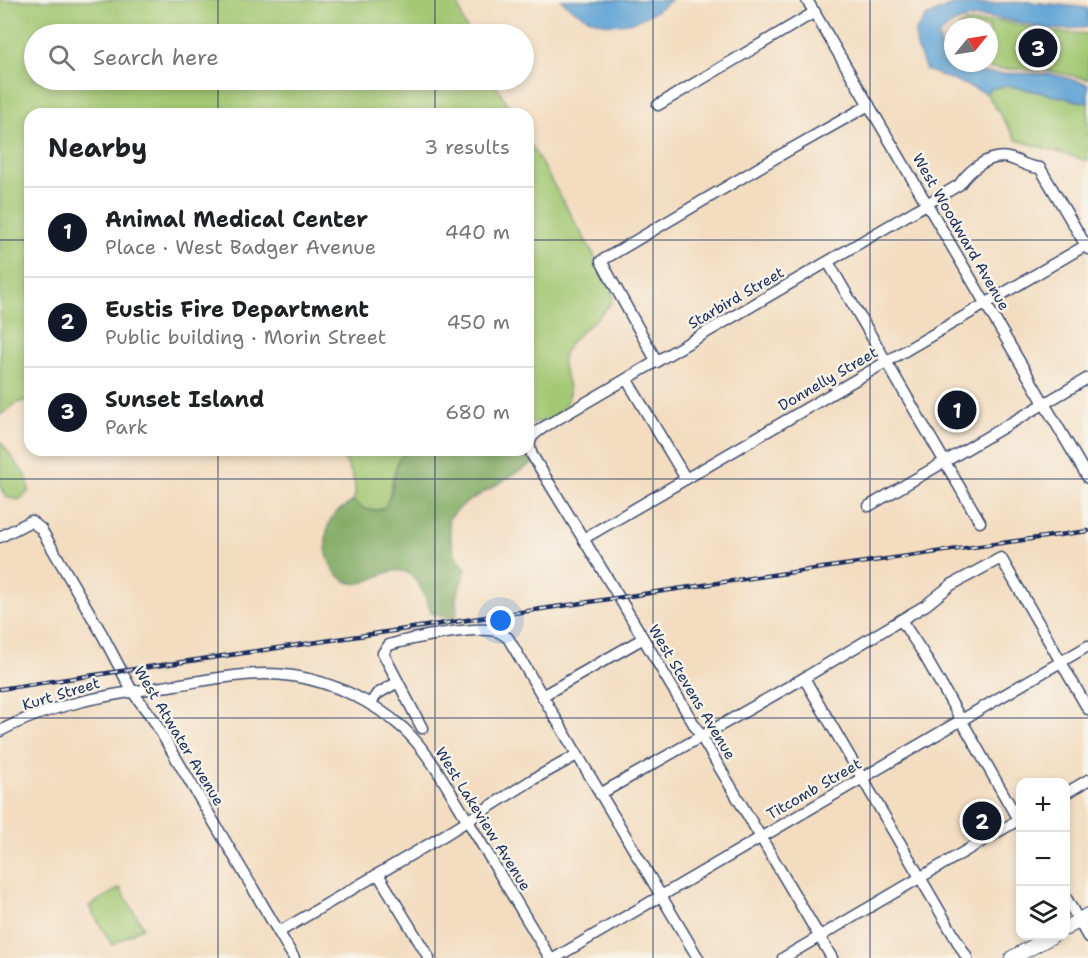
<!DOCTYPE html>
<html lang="en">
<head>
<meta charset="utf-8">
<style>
  body { margin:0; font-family:"Shantell Sans",sans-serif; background:#f2f2f2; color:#202124 }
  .controls { position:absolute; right:18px; bottom:18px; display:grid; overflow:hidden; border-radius:12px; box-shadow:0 3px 9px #0003 }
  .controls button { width:54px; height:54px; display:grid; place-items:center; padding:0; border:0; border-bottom:2px solid #e0e0e0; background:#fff; color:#202124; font:30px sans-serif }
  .compass { position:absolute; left:944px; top:18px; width:54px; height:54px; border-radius:50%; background:#fff; box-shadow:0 3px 9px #0003; rotate:60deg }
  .you { position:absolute; left:501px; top:621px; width:21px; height:21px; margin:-15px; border:4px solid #fff; border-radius:50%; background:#1a73e8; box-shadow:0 0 0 9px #1a73e833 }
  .badge { display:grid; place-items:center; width:39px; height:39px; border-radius:50%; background:#111827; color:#fff; font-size:20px; font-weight:700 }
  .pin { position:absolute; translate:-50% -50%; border:3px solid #fff; box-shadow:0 2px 6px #0006 }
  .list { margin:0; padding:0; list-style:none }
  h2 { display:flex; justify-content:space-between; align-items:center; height:78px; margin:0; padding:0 24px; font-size:26px }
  h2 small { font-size:20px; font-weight:400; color:#757577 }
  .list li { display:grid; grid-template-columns:39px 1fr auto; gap:18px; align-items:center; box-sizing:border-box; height:90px; padding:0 24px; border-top:2px solid #e0e0e0 }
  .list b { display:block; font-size:22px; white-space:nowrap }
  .list p { margin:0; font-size:20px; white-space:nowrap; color:#757577 }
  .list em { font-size:20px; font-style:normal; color:#757577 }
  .icon { flex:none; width:33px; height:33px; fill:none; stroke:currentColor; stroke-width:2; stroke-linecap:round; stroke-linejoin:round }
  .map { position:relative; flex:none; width:1088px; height:958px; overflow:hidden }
  .search { position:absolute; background:#fff; box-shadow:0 3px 9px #0003; left:24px; top:24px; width:510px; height:66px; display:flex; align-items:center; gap:15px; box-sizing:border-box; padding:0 21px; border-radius:33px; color:#757577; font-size:22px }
  .panel { position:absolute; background:#fff; box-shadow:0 3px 9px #0003; left:24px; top:108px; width:510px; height:348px; border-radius:18px }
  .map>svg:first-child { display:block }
  .green { fill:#a3c873; stroke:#5f7c68; stroke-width:1.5 }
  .forest { fill:#82ac65; stroke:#4e6e62; stroke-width:1.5 }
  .water { fill:#62a5d6; stroke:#3e6a9a; stroke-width:1.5 }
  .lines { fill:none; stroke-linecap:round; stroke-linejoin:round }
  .minor-casing { stroke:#3b496d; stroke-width:13 }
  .major-casing { stroke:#3b496d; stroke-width:16 }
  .minor { stroke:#fff; stroke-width:10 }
  .major { stroke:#fff; stroke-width:14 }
  .rail-casing { stroke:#1b2f5e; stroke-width:4.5 }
  .rail { stroke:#f7f3e8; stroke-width:2; stroke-dasharray:7; stroke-linecap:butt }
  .grid { fill:none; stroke:#1b2f5e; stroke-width:1.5; stroke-opacity:0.55 }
  .labels { text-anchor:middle; stroke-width:5; stroke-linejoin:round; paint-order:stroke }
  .street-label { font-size:15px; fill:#1b2f5e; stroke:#f7f3e8 }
</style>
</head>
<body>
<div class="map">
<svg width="1088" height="958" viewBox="0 0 1088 958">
  <rect width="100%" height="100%" fill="#f7f3e8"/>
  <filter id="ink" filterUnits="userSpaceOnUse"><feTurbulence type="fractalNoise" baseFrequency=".0167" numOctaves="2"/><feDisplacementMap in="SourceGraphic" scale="12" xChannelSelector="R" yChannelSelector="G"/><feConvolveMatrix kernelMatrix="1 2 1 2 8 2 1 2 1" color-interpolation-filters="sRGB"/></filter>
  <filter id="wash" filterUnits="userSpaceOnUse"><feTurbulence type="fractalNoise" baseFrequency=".008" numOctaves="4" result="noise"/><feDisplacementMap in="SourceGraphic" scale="24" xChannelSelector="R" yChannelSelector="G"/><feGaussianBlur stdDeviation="1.35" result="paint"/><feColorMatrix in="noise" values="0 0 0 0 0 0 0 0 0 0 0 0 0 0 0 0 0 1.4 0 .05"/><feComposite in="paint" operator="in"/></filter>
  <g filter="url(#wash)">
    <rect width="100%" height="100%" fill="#f3dcbf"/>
    <g class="green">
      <path d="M0,0H457L463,21L469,34H34V80H493L513,114H30V399L17,403L0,415Z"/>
      <path d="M1001,21L1050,32L1088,34V79L1045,70L980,68L960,64L989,63V27H959L964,23Z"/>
      <path d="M1007,85L1088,103V161L1017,140L986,93L990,89Z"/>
      <path d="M528,140L610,283C611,287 613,293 613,297C612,311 576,331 567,348C556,368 570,375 569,393C568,413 546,425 528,422Z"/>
      <path d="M0,441L27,478L29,491L19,500L6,497L0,484Z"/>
      <path d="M340,450H408C392,460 393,489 386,507C374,514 363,510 353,501C361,484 347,466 340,450Z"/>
      <path d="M120,888L143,927L112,945L89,906Z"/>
    </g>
    <path class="forest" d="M408,450H528L533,463L464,504L448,519C451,535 451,558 466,568L456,598L457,615L447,618L431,613C427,601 420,580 408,573C385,562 368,592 346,581C324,570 320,533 334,515C339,509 348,506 353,501C363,510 374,514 385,507C390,498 393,489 394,479C397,466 396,458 408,450Z"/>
    <g class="water">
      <path d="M561,0H671C631,32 600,33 561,0Z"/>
      <path d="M1028,2L1088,8V27C1075,28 1063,30 1050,29C1014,23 967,2 938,36C941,46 945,58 954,64C974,78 1022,72 1047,74C1061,75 1074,81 1088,84V103L1007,85L990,89L986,93L926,70L917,47L915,33L926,17L951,5Z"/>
    </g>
  </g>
  <g filter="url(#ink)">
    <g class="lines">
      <g class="minor-casing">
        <g id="minor">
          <path d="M807,0L1088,478"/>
          <path d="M658,105L815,12"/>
          <path d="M828,262L980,522"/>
          <path d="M657,362L601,261L777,157L869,105"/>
          <path d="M627,380L686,479"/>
          <path d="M869,506L1088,378"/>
          <path d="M0,537L31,521L41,529L102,634L132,691L153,719L294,958"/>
          <path d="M583,539L1088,244"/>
          <path d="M901,620L923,653L1020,823"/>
          <path d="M804,678L967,958"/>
          <path d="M542,696L642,639"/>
          <path d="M370,704L377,694L398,682"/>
          <path d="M422,728L383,653L389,645C412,638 473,626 496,631C500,632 504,635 508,638L698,958"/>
          <path d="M0,731C54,702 116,694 175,685C214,679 254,670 293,676C333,682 372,701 403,728C429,752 447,787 466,818C494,864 522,911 550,958"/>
          <path d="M1066,793L1088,780"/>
          <path d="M600,794L804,678L926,605L951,585L1001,558L1088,709"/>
          <path d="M378,874L429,958"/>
          <path d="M1066,898L1088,937"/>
          <path d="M279,932L443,836L532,780L577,755"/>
          <path d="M555,958L1088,646"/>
          <path d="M783,958L1020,819"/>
          <path d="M832,958L620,599L532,455C526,440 532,435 544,427L959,185C970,169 991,152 1012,159C1024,163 1027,167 1040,168L1088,249"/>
        </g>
      </g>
      <g class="major-casing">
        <g id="major">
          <path d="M1066,928L1088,915"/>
          <path d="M1012,958L1052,936"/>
        </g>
      </g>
      <use href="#minor" class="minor"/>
      <use href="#major" class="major"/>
      <g class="rail-casing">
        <path id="rail" d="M0,689L758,577L1088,531"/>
      </g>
      <use href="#rail" class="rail"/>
    </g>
  </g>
  <path class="grid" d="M218,0V34M435,0V34M653,0V958M870,0V958M218,80V114M435,80V114M0,240H30M528,240H1088M218,450V958M435,450V958M0,479H1088M0,718H1088"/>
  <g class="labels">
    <g class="street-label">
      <text transform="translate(961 232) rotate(60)" y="5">West Woodward Avenue</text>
      <text transform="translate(736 298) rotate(-30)" y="5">Starbird Street</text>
      <text transform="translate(828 379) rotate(-30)" y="5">Donnelly Street</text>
      <text transform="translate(692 692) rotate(59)" y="5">West Stevens Avenue</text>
      <text transform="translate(61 694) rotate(-17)" y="5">Kurt Street</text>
      <text transform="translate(179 736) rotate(59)" y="5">West Atwater Avenue</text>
      <text transform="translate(814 789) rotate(-30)" y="5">Titcomb Street</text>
      <text transform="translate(483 819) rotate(58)" y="5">West Lakeview Avenue</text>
    </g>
  </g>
</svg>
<div class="controls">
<button>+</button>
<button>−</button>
<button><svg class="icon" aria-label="layers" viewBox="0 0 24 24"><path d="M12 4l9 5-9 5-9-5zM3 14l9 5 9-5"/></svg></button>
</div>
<svg class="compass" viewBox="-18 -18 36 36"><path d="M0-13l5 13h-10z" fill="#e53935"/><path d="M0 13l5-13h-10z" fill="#757577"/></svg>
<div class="you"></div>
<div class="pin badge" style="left:957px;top:410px">1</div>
<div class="pin badge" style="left:982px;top:821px">2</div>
<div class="pin badge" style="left:1038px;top:48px">3</div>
<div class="search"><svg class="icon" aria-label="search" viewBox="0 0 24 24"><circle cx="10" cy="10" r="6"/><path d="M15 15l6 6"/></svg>Search here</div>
<section class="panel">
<h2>Nearby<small>3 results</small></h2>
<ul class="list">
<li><span class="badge">1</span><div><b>Animal Medical Center</b><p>Place · West Badger Avenue</p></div><em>440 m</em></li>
<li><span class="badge">2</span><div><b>Eustis Fire Department</b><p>Public building · Morin Street</p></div><em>450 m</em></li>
<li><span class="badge">3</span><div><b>Sunset Island</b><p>Park</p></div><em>680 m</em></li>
</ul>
</section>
</div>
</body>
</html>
